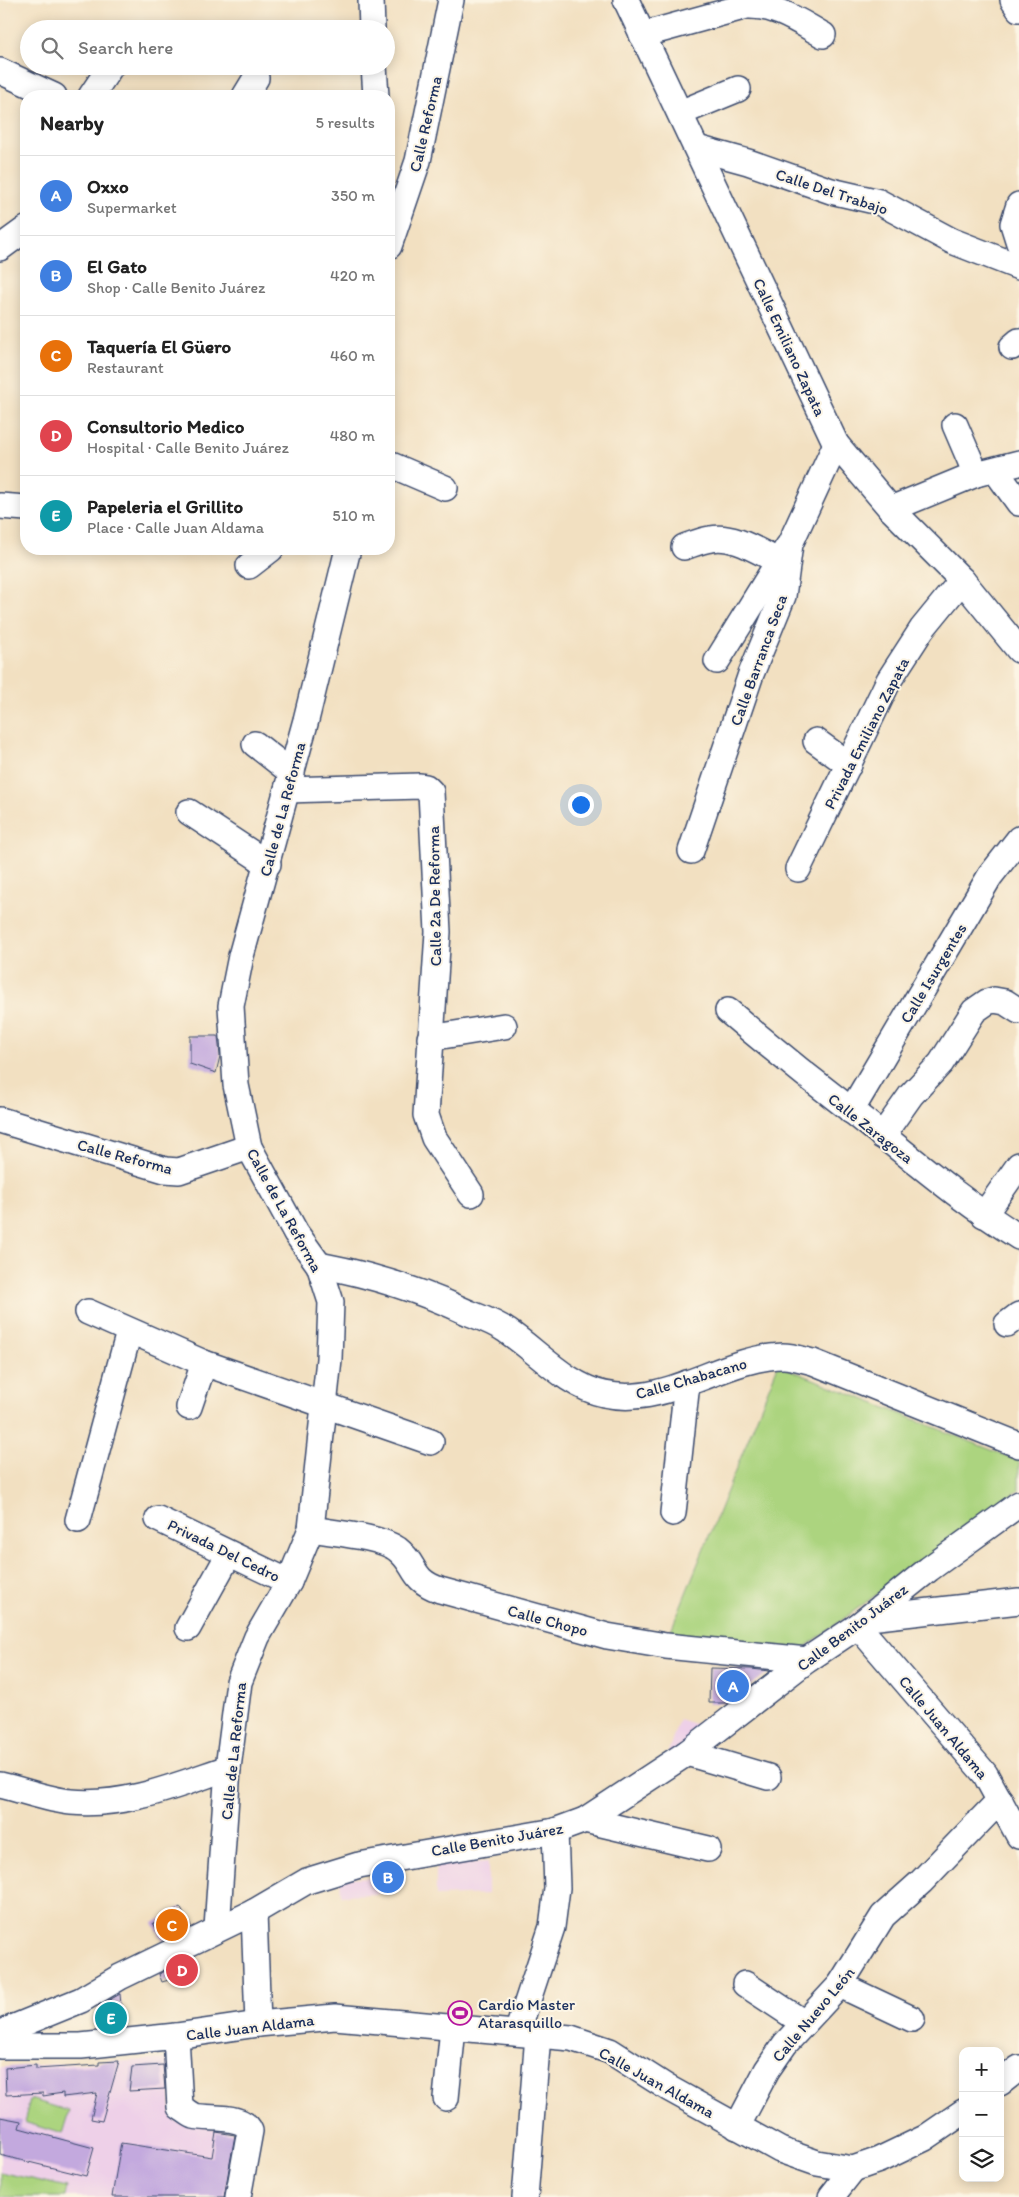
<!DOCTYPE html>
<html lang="en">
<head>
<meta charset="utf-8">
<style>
  body { margin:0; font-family:Itim,sans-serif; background:#f6f6f6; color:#222 }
  .controls { position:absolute; right:15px; bottom:15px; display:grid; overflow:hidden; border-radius:10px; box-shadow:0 2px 12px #0003 }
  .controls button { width:45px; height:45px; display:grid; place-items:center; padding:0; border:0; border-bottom:1px solid #e0e0e0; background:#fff; color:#222; font:25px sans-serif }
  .you { position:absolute; left:580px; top:804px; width:18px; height:18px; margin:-12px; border:4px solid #fff; border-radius:50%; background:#1a73e8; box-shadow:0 0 0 8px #1a73e833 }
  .badge { display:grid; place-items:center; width:32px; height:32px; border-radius:50%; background:#b5179e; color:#fff; font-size:16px; font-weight:700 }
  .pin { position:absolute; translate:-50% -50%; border:2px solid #fff; box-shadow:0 1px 5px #0006 }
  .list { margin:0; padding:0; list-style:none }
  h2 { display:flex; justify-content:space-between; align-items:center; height:65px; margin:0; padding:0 20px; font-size:21px }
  h2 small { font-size:16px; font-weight:400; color:#767676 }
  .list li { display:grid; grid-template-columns:32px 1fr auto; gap:15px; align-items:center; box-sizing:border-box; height:80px; padding:0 20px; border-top:1px solid #e0e0e0 }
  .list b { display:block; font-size:19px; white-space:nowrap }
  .list p { margin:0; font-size:16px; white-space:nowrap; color:#767676 }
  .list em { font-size:16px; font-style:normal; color:#767676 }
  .icon { flex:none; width:28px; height:28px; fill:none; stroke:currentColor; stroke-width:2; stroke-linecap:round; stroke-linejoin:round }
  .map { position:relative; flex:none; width:1019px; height:2197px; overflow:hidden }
  .search { position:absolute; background:#fff; box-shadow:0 2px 12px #0003; left:20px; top:20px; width:375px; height:55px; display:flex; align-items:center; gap:12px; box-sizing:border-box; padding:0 18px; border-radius:28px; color:#767676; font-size:19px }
  .panel { position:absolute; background:#fff; box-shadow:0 2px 12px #0003; left:20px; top:90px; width:375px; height:465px; border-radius:20px }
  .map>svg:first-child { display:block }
  .built { fill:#eed0e8 }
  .green { fill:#acd47f; stroke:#64826e }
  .building { fill:#c3a9de }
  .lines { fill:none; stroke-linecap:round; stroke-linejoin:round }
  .minor-casing { stroke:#3b4a6d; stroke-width:28 }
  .minor { stroke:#fff; stroke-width:25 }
  .labels { text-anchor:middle; stroke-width:4; stroke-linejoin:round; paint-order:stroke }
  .street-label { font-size:16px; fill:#1b2f5e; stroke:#fcf5e5 }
  .poi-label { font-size:16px; fill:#1b2f5e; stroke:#fcf5e5; text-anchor:start }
</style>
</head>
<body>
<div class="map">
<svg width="1019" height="2197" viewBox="0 0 1019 2197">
  <rect width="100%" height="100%" fill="#fcf5e5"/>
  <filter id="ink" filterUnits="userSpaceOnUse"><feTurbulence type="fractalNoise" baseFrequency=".02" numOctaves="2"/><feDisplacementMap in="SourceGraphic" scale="10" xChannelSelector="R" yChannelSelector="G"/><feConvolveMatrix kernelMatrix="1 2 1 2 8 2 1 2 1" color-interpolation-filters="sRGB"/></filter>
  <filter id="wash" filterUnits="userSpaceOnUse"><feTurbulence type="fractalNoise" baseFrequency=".0096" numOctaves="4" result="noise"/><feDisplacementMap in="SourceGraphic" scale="20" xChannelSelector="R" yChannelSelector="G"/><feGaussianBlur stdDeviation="1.12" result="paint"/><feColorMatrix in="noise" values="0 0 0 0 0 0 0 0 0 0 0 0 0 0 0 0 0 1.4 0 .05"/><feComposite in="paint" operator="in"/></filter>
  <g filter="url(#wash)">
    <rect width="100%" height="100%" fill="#f2e0c1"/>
    <g class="built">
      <path d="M679,1719L707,1728L666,1758Z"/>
      <path d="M488,1862V1894L436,1896V1864Z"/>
      <path d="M378,1877L379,1894L341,1895L340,1878Z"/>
      <path d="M169,2059L171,2115L176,2121L244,2135L232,2197H0V2067Z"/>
    </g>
    <g class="green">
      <path d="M778,1365L1019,1461V1490L794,1655L667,1640Z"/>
      <path d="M30,2099L69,2111L62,2134L24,2122Z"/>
      <path d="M0,2172L67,2187L65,2197H0Z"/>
    </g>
    <g id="blocks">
      <g class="building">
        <path d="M190,1036H218L220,1056L216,1073L190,1064Z"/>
        <path d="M710,1668L751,1669L770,1671L728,1703H709Z"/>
        <path d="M180,1907L191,1926L163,1940L153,1923Z"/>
        <path d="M191,1959L195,1972L162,1982L159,1974Z"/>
        <path d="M120,1994L123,2027L100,2030L99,2006Z"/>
        <path d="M119,2061L102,2121L91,2119L97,2093L63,2097V2093L43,2096V2093L6,2095L5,2068L36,2065V2069L99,2065V2062Z"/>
        <path d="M163,2065L165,2089L129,2091L132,2067Z"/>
        <path d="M0,2117L21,2121L19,2128L94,2148L86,2176L0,2155Z"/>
        <path d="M216,2132L235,2135L224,2197H112L121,2143L212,2157Z"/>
      </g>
    </g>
  </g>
  <g filter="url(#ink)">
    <use href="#blocks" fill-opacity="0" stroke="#3b4a6d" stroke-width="1"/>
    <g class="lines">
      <g class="minor-casing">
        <g id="minor">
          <path d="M371,0L372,29"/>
          <path d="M626,0L836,444L891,509L962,580L1019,650"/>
          <path d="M1013,0L1019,9"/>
          <path d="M642,35L747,6C776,5 798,21 823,35"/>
          <path d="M374,66L376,96"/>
          <path d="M0,71L54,96"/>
          <path d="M91,96L111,66"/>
          <path d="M245,96L256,78"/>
          <path d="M680,113L738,89"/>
          <path d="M697,148L748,162L831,191L879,202L952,241L1019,267"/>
          <path d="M1019,205L1013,224L1019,243"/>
          <path d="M389,246L418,161L451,0"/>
          <path d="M0,248L26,229"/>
          <path d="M1012,347L1019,341"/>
          <path d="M955,425L976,474"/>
          <path d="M389,464L445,488"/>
          <path d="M995,470L1019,503"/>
          <path d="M0,506L26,508"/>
          <path d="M891,509L976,474L1019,463"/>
          <path d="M684,547C693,544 702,540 711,539C733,534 759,552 778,561"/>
          <path d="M249,566L271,549"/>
          <path d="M717,661L787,548"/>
          <path d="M816,741L849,765"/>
          <path d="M255,744L292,773"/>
          <path d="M287,790L420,786L426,787L431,792L438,932L426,1115L434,1138L471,1194"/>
          <path d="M189,812L268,864"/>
          <path d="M691,851L751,674L783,596L790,544L836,444"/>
          <path d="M798,869L889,680L922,629L962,580"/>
          <path d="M728,1011C769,1046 810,1079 852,1111C907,1154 959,1200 1019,1237"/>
          <path d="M430,1038L504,1026"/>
          <path d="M851,1111L990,876L1019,839"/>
          <path d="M0,1120L165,1170L179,1171L249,1147"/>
          <path d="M882,1136L911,1095L941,1063L974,1011L987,1002L994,1000L1005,1002L1019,1011"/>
          <path d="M984,1215L1019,1165"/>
          <path d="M319,1265C372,1275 420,1290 469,1313C482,1318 496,1323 507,1331C537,1351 567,1386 604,1394C667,1408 722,1357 783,1356C793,1356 804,1360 813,1362L1019,1445"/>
          <path d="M88,1312L204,1363L431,1442"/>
          <path d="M1007,1324L1019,1315"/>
          <path d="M189,1407L204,1363"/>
          <path d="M673,1513L687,1383"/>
          <path d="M158,1519L289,1582"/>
          <path d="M78,1520L129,1332"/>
          <path d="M311,1529C333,1533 379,1536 397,1549C418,1565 409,1579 440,1590L607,1636L666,1646L807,1660"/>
          <path d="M869,1618L1019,1601"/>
          <path d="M858,1626L985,1774L1019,1836"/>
          <path d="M188,1628L229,1554"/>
          <path d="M687,1753L768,1777"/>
          <path d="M0,1785C23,1790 48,1800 71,1802C126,1807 177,1785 228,1768"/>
          <path d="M585,1820L708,1849"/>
          <path d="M254,1912L258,2024"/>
          <path d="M217,1928L228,1768L239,1682L257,1637L289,1582L311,1529L329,1359L331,1302L319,1265L296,1233L249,1147L236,1085L231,1006L241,956L306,720L348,549"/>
          <path d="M745,1984L804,2023"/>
          <path d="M840,1985L912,2019"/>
          <path d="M0,2033L81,2000L120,1977L254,1912L307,1881L359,1865L555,1831L585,1820L687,1753L807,1660L858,1626L929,1569L1019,1504"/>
          <path d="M517,2033L552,1927L557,1888L555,1831"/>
          <path d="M176,2036L180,2107C185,2110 189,2114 194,2116C210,2120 243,2114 250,2131L238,2197"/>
          <path d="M0,2046H81L176,2036L258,2024L335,2017L571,2038L610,2051L668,2088L780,2150L817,2163L853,2169L879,2160L925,2138L963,2112"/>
          <path d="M1000,2083L1019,2068"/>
          <path d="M446,2098L453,2028"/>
          <path d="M737,2127L767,2070L785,2044L840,1985L883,1916L921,1882L1000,1800"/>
          <path d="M525,2197L538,2035"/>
          <path d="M831,2197L853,2169"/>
        </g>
      </g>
      <use href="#minor" class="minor"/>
    </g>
  </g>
  <defs>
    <g id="stadium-ring" transform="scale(1.25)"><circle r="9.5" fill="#fcf5e5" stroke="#b5179e" stroke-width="1.5"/><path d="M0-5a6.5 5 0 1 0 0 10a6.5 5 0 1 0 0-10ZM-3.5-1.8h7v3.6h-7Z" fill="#b5179e"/></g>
  </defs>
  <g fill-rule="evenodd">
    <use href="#stadium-ring" x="460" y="2013"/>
  </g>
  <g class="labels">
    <g class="street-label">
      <text transform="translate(425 124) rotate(-77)" y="6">Calle Reforma</text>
      <text transform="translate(832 191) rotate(18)" y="6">Calle Del Trabajo</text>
      <text transform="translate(790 347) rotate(65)" y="6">Calle Emiliano Zapata</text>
      <text transform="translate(758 660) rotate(-70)" y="6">Calle Barranca Seca</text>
      <text transform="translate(866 733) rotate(-63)" y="6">Privada Emiliano Zapata</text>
      <text transform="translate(282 809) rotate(-75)" y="6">Calle de La Reforma</text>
      <text transform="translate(434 896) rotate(-91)" y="6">Calle 2a De Reforma</text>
      <text transform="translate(933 973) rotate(-59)" y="6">Calle Isurgentes</text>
      <text transform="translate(871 1128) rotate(38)" y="6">Calle Zaragoza</text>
      <text transform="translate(125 1156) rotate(15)" y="6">Calle Reforma</text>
      <text transform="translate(285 1210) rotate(61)" y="6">Calle de La Reforma</text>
      <text transform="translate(691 1378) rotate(-16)" y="6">Calle Chabacano</text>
      <text transform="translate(224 1550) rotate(26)" y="6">Privada Del Cedro</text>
      <text transform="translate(548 1620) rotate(15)" y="6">Calle Chopo</text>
      <text transform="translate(852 1627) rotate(-37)" y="6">Calle Benito Juárez</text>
      <text transform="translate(944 1727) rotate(50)" y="6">Calle Juan Aldama</text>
      <text transform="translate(233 1751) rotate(-84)" y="6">Calle de La Reforma</text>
      <text transform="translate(497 1839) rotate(-10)" y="6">Calle Benito Juárez</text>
      <text transform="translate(813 2014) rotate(-50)" y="6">Calle Nuevo León</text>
      <text transform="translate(250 2027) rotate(-7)" y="6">Calle Juan Aldama</text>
      <text transform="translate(657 2082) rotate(29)" y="6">Calle Juan Aldama</text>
    </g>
    <g class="poi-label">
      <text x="478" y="2010">Cardio Master<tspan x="478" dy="18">Atarasquillo</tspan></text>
    </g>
  </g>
</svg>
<div class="controls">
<button>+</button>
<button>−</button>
<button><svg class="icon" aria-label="layers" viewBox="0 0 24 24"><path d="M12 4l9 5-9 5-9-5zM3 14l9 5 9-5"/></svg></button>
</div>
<div class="you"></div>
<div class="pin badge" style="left:733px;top:1686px;background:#3f7fe0">A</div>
<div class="pin badge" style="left:388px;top:1877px;background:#3f7fe0">B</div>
<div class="pin badge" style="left:172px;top:1925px;background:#e8710a">C</div>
<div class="pin badge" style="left:182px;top:1970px;background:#e0444e">D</div>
<div class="pin badge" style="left:111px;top:2018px;background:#0f9aa8">E</div>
<div class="search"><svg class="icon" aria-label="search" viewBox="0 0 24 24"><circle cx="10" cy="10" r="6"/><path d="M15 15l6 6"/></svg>Search here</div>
<section class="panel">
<h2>Nearby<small>5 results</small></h2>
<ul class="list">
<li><span class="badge" style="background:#3f7fe0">A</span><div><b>Oxxo</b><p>Supermarket</p></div><em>350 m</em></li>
<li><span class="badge" style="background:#3f7fe0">B</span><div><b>El Gato</b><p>Shop · Calle Benito Juárez</p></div><em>420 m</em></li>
<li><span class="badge" style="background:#e8710a">C</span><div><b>Taquería El Güero</b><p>Restaurant</p></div><em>460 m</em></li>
<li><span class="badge" style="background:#e0444e">D</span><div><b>Consultorio Medico</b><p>Hospital · Calle Benito Juárez</p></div><em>480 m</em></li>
<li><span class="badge" style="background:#0f9aa8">E</span><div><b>Papeleria el Grillito</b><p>Place · Calle Juan Aldama</p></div><em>510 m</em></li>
</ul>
</section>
</div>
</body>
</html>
